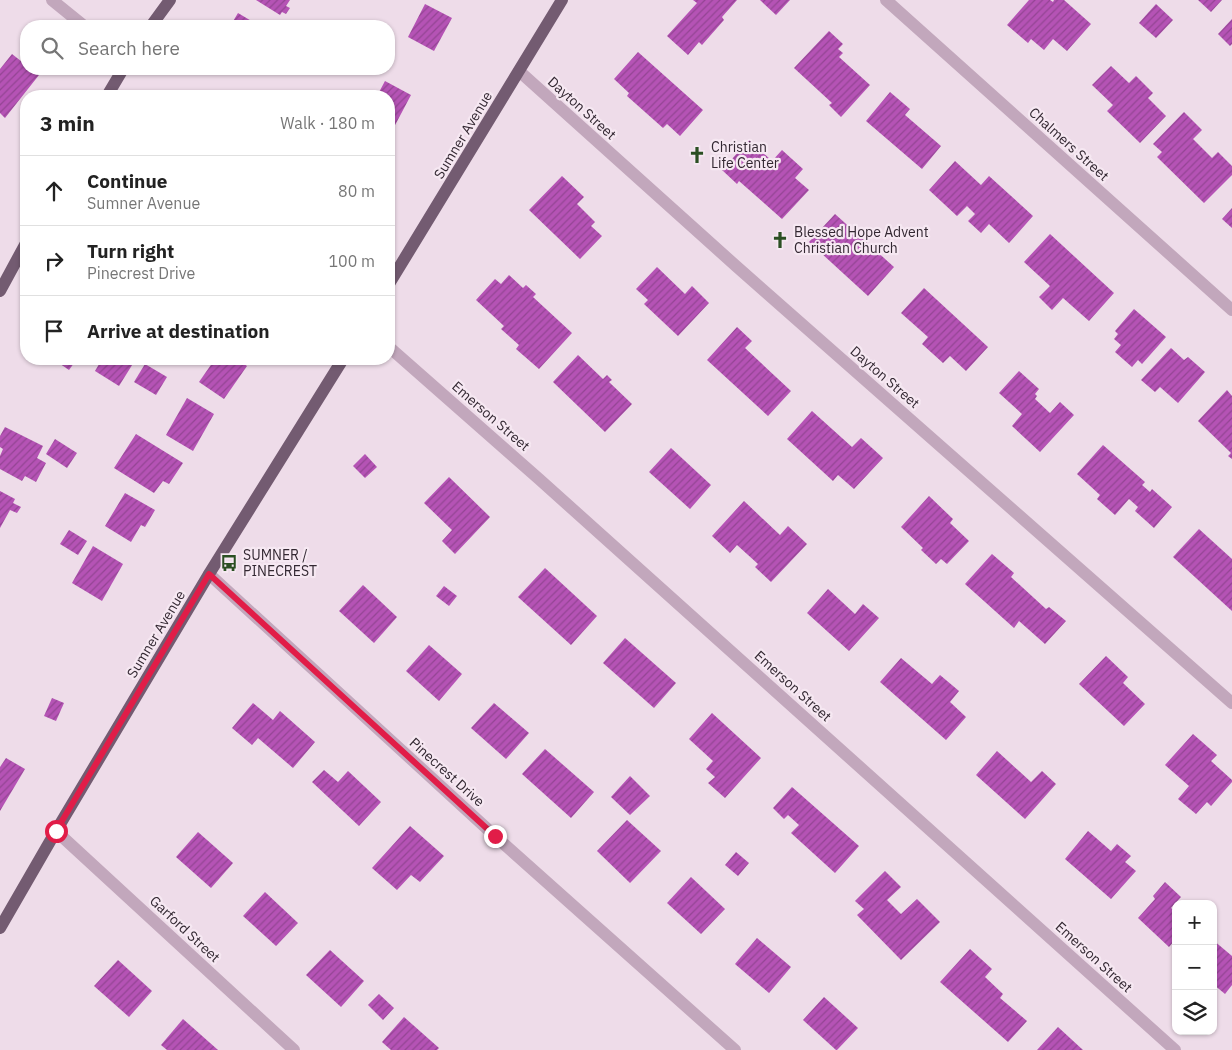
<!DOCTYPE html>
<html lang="en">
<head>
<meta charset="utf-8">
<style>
  body { margin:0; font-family:"IBM Plex Sans",sans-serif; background:#f6f6f6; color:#222 }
  .controls { position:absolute; right:15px; bottom:15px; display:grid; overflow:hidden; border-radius:10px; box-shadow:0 1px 4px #0004 }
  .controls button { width:45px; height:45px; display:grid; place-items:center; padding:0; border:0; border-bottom:1px solid #e0e0e0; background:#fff; color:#222; font:25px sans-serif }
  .stop { position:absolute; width:15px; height:15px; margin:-11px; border:4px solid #e11d48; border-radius:50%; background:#fff }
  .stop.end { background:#e11d48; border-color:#fff; box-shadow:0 1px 5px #0008 }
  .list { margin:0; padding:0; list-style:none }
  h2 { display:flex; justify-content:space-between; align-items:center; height:65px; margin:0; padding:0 20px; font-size:21px }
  h2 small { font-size:16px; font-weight:400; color:#767676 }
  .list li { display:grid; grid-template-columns:32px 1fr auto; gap:15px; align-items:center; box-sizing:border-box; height:70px; padding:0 20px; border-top:1px solid #e0e0e0 }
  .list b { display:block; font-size:19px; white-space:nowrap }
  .list p { margin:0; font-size:16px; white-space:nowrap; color:#767676 }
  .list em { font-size:16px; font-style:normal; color:#767676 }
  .icon { flex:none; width:28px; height:28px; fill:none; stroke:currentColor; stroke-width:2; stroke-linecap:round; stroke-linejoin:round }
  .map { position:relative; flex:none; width:1232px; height:1050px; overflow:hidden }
  .search { position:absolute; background:#fff; box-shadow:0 1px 4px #0004; left:20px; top:20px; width:375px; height:55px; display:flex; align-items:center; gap:12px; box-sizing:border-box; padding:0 18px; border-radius:20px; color:#767676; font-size:19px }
  .panel { position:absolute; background:#fff; box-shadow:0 1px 4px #0004; left:20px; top:90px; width:375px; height:275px; border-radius:20px }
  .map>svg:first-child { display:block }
  .building { fill:url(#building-hatch) }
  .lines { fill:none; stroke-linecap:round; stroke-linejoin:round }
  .minor { stroke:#c2a7bc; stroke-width:12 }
  .major { stroke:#735b71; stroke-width:12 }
  .route { stroke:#e11d48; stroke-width:6 }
  .labels { text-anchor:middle; stroke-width:4.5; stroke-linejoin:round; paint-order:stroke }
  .street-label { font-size:14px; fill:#332832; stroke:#f6e8f2 }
  .poi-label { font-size:14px; fill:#332832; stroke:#f6e8f2; text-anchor:start }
</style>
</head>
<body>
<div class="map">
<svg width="1232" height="1050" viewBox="0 0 1232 1050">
  <defs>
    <pattern id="building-hatch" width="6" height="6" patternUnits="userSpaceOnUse" patternTransform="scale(1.25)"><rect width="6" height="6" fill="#b553b5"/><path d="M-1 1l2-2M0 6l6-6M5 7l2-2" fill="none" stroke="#944594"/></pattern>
  </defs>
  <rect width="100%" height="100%" fill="#eedce9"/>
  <g class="building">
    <path d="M256,0H290L286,6L290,8L286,14L282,12L280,15Z"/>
    <path d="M693,0H737L722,17L724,20L702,45L699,42L688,55L667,36L697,3Z"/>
    <path d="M760,0H790L776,15Z"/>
    <path d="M1029,0H1050L1053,2L1054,0H1064L1091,24L1067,51L1053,39L1044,50L1031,39L1028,43L1007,25Z"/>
    <path d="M1198,0H1222L1211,12Z"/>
    <path d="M425,4L452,18L434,51L408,37Z"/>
    <path d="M1156,4L1173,20L1156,38L1139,23Z"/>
    <path d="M238,13L260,26H223L227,20L232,23Z"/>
    <path d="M1232,19V44L1230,46L1218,34Z"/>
    <path d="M829,31L843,44L838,49L843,53L839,57L870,85L841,117L829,105L832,103L794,68Z"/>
    <path d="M638,52L703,110L680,136L667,124L663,128L627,96L629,93L614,79Z"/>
    <path d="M12,54L26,65V69H31L39,75L5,118L0,113V69Z"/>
    <path d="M1111,66L1129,83L1136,76L1153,93L1148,98L1166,116L1140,143L1107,111L1113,105L1092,85Z"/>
    <path d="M385,81L411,95L393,129L389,127V96H377Z"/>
    <path d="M890,92L910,109L905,115L941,146L922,169L866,121Z"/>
    <path d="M1184,112L1202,130L1193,139L1212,158L1218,152L1232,166V175L1204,203L1157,157L1162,152L1153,144Z"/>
    <path d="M749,140L772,161L782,150L803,169L795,178L809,190L782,219L739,181L737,184L722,170Z"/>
    <path d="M955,161L981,185L989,176L1033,216L1009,243L989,224L981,233L968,221L975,214L967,206L957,216L929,190Z"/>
    <path d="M562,176L584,197L577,204L595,222L591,226L602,236L580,259L529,210Z"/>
    <path d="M1232,208V228L1222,219Z"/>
    <path d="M835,214L894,267L868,296L809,242Z"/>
    <path d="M1050,234L1114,293L1089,321L1063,298L1052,310L1039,297L1050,286L1024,262Z"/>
    <path d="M657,267L685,294L692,286L709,303L678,336L644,304L648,300L636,289Z"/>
    <path d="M509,275L523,288L526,285L536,294L533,297L572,333L539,369L516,349L519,345L501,329L504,326L476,300L495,279L501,284Z"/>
    <path d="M924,288L988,347L966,371L950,356L943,363L922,344L928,337L901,313Z"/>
    <path d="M1134,309L1166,337L1142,364L1138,360L1132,367L1115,352L1121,345L1114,339L1118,334L1115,331Z"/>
    <path d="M737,327L752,341L745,348L791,391L768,416L707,360Z"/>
    <path d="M1171,348L1184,360L1188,357L1205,372L1178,403L1160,387L1155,392L1141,380Z"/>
    <path d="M578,355L603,379L607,375L612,380L609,382L632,404L605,432L553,382Z"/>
    <path d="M53,359H77L69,370Z"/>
    <path d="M102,359H129L134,362L119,386L95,371Z"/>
    <path d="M215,359H237L247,366L224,399L199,382Z"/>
    <path d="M145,364L167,377L156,395L134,382Z"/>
    <path d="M1019,371L1039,389L1035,394L1037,396L1035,399L1050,413L1060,402L1074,415L1040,452L1012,426L1022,414L999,393Z"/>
    <path d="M1227,390L1232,396V459L1228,456L1231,453L1198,421Z"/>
    <path d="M187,398L214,414L193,451L166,435Z"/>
    <path d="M812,411L852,447L861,438L883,458L854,489L838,475L833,481L787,439Z"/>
    <path d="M5,427L43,446L37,458L46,463L36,482L25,476L22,481L0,469V456L3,449L0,447V436Z"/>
    <path d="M136,434L183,463L169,484L163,481L154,493L114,468Z"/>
    <path d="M55,439L77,453L67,468L46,454Z"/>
    <path d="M1103,445L1145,482L1142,485L1150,492L1152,489L1172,507L1154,528L1135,511L1138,507L1129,499L1115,515L1097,499L1100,495L1077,474Z"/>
    <path d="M671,448L711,485L690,509L649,472Z"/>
    <path d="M365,454L377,467L365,478L353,466Z"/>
    <path d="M449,477L490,517L455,554L442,541L452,530L424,503Z"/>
    <path d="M0,491L15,499L13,503L21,507L17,513L10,510L0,528Z"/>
    <path d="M125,493L155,510L145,527L141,525L131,542L105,526Z"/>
    <path d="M929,496L953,519L950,523L969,541L947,564L941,559L936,564L921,550L923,548L901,527Z"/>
    <path d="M744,501L780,535L788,526L807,544L771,582L755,567L758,564L737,545L730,553L712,536Z"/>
    <path d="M1199,529L1232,559V611L1173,557Z"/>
    <path d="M69,530L87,541L78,555L60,544Z"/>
    <path d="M93,546L123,564L102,601L72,583Z"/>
    <path d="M992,554L1014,573L1011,577L1046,609L1049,607L1066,621L1045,644L1019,621L1014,628L965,584Z"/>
    <path d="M545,568L597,616L571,645L518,597Z"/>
    <path d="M363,585L397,617L374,643L339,611Z"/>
    <path d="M444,586L457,596L449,606L436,596Z"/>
    <path d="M828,589L855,614L863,604L879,618L849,651L807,613Z"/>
    <path d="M625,638L676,683L654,708L603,663Z"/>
    <path d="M429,645L462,674L439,701L406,671Z"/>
    <path d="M1106,656L1128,677L1123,683L1145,704L1124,726L1079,684Z"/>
    <path d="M901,658L932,684L940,675L959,691L950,702L966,717L946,740L880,682Z"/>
    <path d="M52,698L64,703L56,721L44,716Z"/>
    <path d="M253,703L273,720L280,711L315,742L293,768L258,738L252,745L232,728Z"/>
    <path d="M494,703L529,733L506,759L471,728Z"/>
    <path d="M712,713L761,758L725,798L708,783L715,777L706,769L713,761L689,739Z"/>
    <path d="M1193,734L1217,755L1211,761L1232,780V782L1211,806L1207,802L1196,814L1178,799L1189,786L1165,765Z"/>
    <path d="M545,749L594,792L571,818L522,774Z"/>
    <path d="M997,751L1031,782L1042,771L1056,784L1025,819L976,775Z"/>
    <path d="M6,758L25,769L0,811V767Z"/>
    <path d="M324,770L338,782L348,771L381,802L359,826L312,782Z"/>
    <path d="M630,776L650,796L630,815L611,797Z"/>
    <path d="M792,787L859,846L835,873L791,833L799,825L788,815L784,819L773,808Z"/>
    <path d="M627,820L661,851L630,883L597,851Z"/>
    <path d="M410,826L444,856L420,882L411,875L397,890L372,868Z"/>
    <path d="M1088,831L1111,851L1117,844L1131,856L1125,862L1136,871L1111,899L1065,859Z"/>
    <path d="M198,832L233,863L211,888L176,857Z"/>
    <path d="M736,852L749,863L738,876L725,865Z"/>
    <path d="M885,871L901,887L887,900L901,914L917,899L940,922L901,960L857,915L864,909L855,901Z"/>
    <path d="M691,877L725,909L701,934L667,903Z"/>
    <path d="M1165,882L1181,897L1171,908L1176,912V939L1169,947L1138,918L1155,899L1153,896Z"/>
    <path d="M265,892L298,923L276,946L243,916Z"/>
    <path d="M757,938L791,967L769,993L735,964Z"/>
    <path d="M1213,940L1232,956V985L1225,994L1213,984Z"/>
    <path d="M970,949L992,969L985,977L1003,994L1000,998L1027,1021L1008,1042L940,982Z"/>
    <path d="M330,950L364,981L341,1007L306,975Z"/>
    <path d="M118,960L152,991L129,1017L94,986Z"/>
    <path d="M379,994L394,1008L383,1020L368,1005Z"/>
    <path d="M824,997L858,1028L837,1050H836L803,1020Z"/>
    <path d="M404,1017L439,1048L437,1050H391L382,1042Z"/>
    <path d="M183,1019L218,1050H167L161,1045Z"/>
    <path d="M1058,1027L1083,1050H1037Z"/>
  </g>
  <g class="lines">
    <g class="minor">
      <path d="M52,0L84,26"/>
      <path d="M886,0L1232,310"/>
      <path d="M519,71L736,266L1232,703"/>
      <path d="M389,347L539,479L1175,1050"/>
      <path d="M209,574L495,836L735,1050"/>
      <path d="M56,831L294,1050"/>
    </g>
    <g class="major">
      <path d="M151,26L170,0"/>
      <path d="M107,96L123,69"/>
      <path d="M389,284L562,0"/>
      <path d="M0,291L26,243"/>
      <path d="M0,928L56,831L209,574L343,359"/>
    </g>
  </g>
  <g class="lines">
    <path class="route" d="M56,831L209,574L495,836"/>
  </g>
  <defs>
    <g id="church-bare" transform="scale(1.35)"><path d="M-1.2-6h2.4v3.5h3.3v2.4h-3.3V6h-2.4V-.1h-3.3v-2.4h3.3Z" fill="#2b4f23" stroke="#f6e8f2" stroke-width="2.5" paint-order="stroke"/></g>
    <g id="bus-bare" transform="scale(1.35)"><path d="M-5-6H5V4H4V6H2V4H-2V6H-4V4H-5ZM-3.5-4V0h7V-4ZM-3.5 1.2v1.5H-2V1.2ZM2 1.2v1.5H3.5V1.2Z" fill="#2b4f23" stroke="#f6e8f2" stroke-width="2.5" paint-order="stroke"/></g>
  </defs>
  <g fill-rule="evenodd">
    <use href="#church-bare" x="697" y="155"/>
    <use href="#church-bare" x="780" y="240"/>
    <use href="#bus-bare" x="229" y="563"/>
  </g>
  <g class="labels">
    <g class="street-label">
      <text transform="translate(582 108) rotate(42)" y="5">Dayton Street</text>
      <text transform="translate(463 135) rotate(-59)" y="5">Sumner Avenue</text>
      <text transform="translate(1069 144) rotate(42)" y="5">Chalmers Street</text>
      <text transform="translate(885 377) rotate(41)" y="5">Dayton Street</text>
      <text transform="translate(491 416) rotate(41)" y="5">Emerson Street</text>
      <text transform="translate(156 634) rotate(-59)" y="5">Sumner Avenue</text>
      <text transform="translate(793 686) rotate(42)" y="5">Emerson Street</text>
      <text transform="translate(447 772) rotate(42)" y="5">Pinecrest Drive</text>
      <text transform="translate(185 929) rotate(43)" y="5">Garford Street</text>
      <text transform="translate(1094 957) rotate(42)" y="5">Emerson Street</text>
    </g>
    <g class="poi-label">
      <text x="711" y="152">Christian<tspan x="711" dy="16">Life Center</tspan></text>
      <text x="794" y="237">Blessed Hope Advent<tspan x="794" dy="16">Christian Church</tspan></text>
      <text x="243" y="560">SUMNER /<tspan x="243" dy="16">PINECREST</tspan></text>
    </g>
  </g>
</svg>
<div class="controls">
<button>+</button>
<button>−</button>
<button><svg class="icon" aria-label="layers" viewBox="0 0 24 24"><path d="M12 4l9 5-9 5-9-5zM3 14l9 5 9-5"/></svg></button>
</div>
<div class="stop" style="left:56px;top:831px"></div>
<div class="stop end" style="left:495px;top:836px"></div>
<div class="search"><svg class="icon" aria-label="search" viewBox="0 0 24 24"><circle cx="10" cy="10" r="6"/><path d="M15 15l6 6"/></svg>Search here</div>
<section class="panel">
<h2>3 min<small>Walk · 180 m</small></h2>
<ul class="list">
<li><svg class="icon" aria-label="ahead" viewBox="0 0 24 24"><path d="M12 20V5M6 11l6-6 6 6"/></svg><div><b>Continue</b><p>Sumner Avenue</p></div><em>80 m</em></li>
<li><svg class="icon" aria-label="right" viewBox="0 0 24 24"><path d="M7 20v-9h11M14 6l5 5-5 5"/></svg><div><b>Turn right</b><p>Pinecrest Drive</p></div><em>100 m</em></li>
<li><svg class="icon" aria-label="arrive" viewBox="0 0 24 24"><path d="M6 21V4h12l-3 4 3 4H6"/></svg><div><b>Arrive at destination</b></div></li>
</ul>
</section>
</div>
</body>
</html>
